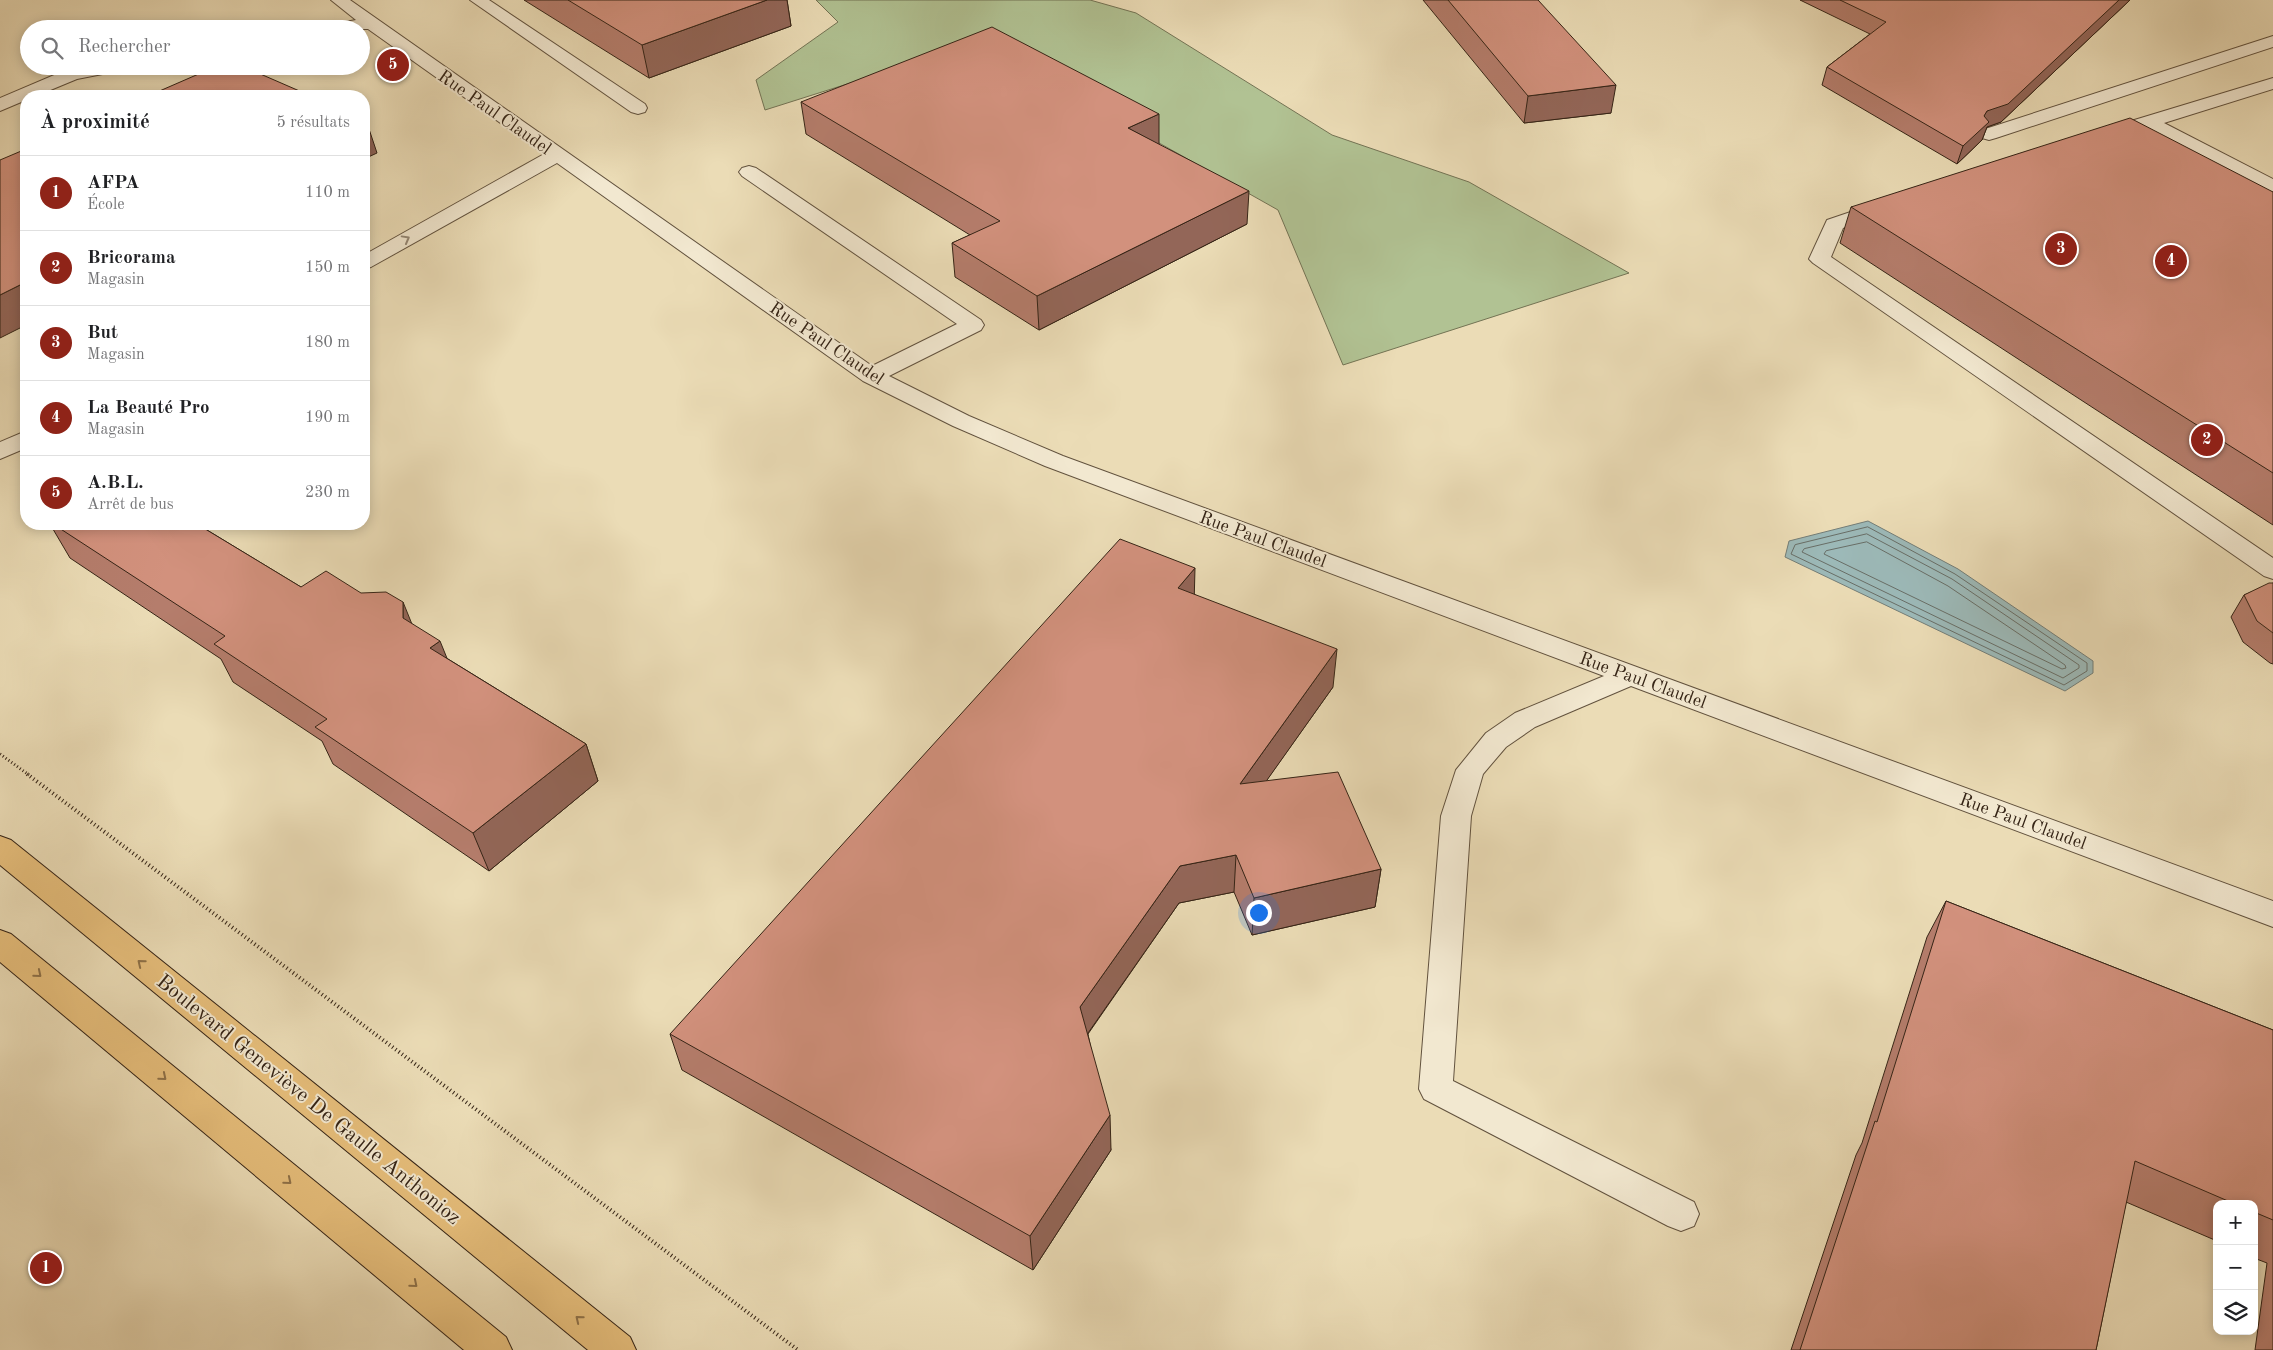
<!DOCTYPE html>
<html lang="fr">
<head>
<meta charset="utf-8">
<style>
  body { margin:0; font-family:"Old Standard TT",serif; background:#f6f6f6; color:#202124 }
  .controls { position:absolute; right:15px; bottom:15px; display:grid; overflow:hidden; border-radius:10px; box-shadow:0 2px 12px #0003 }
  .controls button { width:45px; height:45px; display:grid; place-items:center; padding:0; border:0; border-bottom:1px solid #e0e0e0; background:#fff; color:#202124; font:25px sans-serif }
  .you { position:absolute; left:1258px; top:912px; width:18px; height:18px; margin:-12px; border:4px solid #fff; border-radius:50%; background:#1a73e8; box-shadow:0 0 0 8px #1a73e833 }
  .badge { display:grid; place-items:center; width:32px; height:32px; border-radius:50%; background:#8f2418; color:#fff; font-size:16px; font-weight:700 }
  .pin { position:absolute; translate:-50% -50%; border:2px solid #fff; box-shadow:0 1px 5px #0006 }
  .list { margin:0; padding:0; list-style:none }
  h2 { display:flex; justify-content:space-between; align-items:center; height:65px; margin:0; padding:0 20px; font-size:21px }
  h2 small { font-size:16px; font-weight:400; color:#757577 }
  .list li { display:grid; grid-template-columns:32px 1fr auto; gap:15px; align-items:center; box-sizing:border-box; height:75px; padding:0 20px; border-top:1px solid #e0e0e0 }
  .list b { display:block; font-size:19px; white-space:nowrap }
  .list p { margin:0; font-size:16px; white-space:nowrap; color:#757577 }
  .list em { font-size:16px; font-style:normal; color:#757577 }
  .icon { flex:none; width:28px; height:28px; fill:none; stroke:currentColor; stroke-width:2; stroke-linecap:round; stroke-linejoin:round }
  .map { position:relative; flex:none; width:2273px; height:1350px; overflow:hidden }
  .search { position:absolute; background:#fff; box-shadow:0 2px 12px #0003; left:20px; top:20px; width:350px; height:55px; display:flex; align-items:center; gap:12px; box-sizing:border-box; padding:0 18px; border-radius:28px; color:#757577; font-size:19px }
  .panel { position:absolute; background:#fff; box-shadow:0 2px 12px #0003; left:20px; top:90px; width:350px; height:440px; border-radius:20px }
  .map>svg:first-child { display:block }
  .green { fill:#b1c293; stroke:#737354 }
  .water { fill:#9cb9b8; stroke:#737d77 }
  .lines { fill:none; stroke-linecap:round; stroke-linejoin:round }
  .shore { stroke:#686e67; stroke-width:1 }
  .minor-casing { stroke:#62523e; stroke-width:2 }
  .major-casing { stroke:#352416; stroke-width:2 }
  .path-far1 { stroke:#352416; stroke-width:3; stroke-dasharray:1 2.5; stroke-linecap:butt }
  .path { stroke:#352416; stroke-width:4; stroke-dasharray:1 3; stroke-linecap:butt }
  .minor { fill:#f2e8d0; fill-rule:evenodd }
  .major { fill:#e6be7b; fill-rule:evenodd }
  .wall { fill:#b57d6c; stroke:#352416 }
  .shaded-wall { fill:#936658; stroke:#352416 }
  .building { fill:#d2917d; stroke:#352416 }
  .oneway { stroke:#948673 }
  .oneway2 { stroke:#8e7148 }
  .labels { text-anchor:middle; stroke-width:4; stroke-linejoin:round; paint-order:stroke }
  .street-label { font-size:18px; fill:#352416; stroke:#f2e8d0 }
  .near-street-label { font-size:21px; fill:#352416; stroke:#f2e8d0 }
</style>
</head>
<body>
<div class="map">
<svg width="2273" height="1350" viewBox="0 0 2273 1350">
  <rect width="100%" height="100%" fill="#ebdcb6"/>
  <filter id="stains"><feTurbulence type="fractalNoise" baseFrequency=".004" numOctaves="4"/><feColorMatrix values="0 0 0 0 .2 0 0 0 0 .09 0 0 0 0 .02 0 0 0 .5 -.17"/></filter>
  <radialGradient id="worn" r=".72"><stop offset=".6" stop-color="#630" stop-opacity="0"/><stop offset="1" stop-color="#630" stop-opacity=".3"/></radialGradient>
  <path class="green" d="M816,0H1090L1136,13L1332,135L1469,182L1629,273L1343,365L1278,210L980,42L765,110L756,80L838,22Z"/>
  <path class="water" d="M1868,521L1958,569L2093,661V673L2065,691L1785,557L1789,541Z"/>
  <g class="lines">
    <g class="shore">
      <path d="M1868,527L1955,574L2087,663V671L2064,685L1791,554L1795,545Z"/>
      <path d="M1867,534L1952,579L2079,665V668L2063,678L1802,552L1804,549Z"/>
      <path d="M1867,542L1948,586L2065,665L2066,668L2062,669L1824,554L1826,551Z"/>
    </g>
    <g class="minor-casing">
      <g id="minor">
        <path d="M331,0H350L872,366L957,324L742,176L739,172L742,168L749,166L756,168L981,320L984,325L981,330L889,376L969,416L1063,456L2273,901V927L1631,686L1535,727L1506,747L1483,774L1471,816L1453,1081L1694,1202L1699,1214L1694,1226L1681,1231L1668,1226L1424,1099L1419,1089L1441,816L1456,770L1486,733L1515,713L1604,676L1045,466L953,426L863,381L557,163L371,267L364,269V255L544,154L368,29H326L329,25L356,20Z"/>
        <path d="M470,0H489L645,104L647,108L645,112L638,114L631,112Z"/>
        <path d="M2273,36V47L1996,138L1989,140L1982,138L1979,134L1982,130Z"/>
        <path d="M85,66H126L123,70L77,79L36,96H26V100L0,111V98L66,70Z"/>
        <path d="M2273,78V89L2164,123L2273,179V193L2266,191L2146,128L2105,141L2098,139L2095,135L2098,131Z"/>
        <path d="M1883,201L1890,203L1893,207L1890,211L1843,228L1831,257L2273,558V579L2264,576L1813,263L1809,259L1827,220Z"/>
        <path d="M26,431V448L0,459V442Z"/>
      </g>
    </g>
    <g class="major-casing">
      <g id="major">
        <path d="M0,836L11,840L630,1337L636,1350H588L0,865Z"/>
        <path d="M0,930L11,934L506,1337L512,1350H464L0,962Z"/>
      </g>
    </g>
    <path class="path-far1" d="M0,754L29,775"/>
    <path class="path" d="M27,774L798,1350"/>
    <use href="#minor" class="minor"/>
    <use href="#major" class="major"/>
  </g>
  <g class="wall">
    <path d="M524,0H787L791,26L649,78Z"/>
    <path d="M1423,0H1538L1611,113L1524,123Z"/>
    <path d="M1800,0H2130L2001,122L1987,127L1982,140L1957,164L1822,85L1827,67L1870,34Z"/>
    <path d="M801,102L1159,144L1247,224L1039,330L955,277L952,243L970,235L806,134Z"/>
    <path d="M2273,192V525L1840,243L1851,207Z"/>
    <path d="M50,524H197L301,587L411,623L448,659L586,744L598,781L489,871L333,764L322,741L233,682L221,659L70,558Z"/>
    <path d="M2273,583V664L2270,663L2243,642L2231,617L2244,595Z"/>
    <path d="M1194,594L1333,687L1266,781L1381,869L1375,907L1252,935L1234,892L1179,903L1088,1034L1111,1150L1033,1270L682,1070L670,1034Z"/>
    <path d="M1946,901L2273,1030V1350H2255L2267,1263L2254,1258V1204H2217V1241L2126,1202L2096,1350H1791L1856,1155L1862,1143L1927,937Z"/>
  </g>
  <g class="shaded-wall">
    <path d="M767,0H787L791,26L649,78L642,45Z"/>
    <path d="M2119,0H2130L2001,122L1987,127L1982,140L1957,164L1963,146L1987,111Z"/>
    <path d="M1616,85L1611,113L1524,123L1528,96Z"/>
    <path d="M1159,114V145L1128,128Z"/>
    <path d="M366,120L377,153L364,159V121Z"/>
    <path d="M1249,191L1247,224L1039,330L1037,296Z"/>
    <path d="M26,282V325L0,338V295Z"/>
    <path d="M1195,568L1194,606L1178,588Z"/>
    <path d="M403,602L418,639L403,618Z"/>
    <path d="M440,641L455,678L430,648Z"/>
    <path d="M1337,649L1333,687L1238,821L1240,784Z"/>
    <path d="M586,744L598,781L489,871L473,833Z"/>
    <path d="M1236,855L1234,892L1179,903L1081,1043L1080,1007L1180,866Z"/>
    <path d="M1381,869L1375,907L1252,935L1254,898Z"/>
    <path d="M1110,1115L1111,1150L1033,1270L1030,1236Z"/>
  </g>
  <g class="building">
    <path d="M568,0H767L642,45Z"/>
    <path d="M1448,0H1538L1616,85L1528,96Z"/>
    <path d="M1840,0H2119L2008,104L1987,111L1984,116L1989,122L1963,146L1827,67L1886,22Z"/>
    <path d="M992,27L1159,114L1128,128L1249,191L1037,296L952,243L1000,221L801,102Z"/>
    <path d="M217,66H242L311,96H148Z"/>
    <path d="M2130,118L2273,192V473L1851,207Z"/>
    <path d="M26,149V282L0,295V160Z"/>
    <path d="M53,524H197L301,587L326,571L361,593L386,592L403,602V618L440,641L430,648L586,744L473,833L315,727L327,719L214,644L225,636Z"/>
    <path d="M1120,539L1195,568L1178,588L1337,649L1240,784L1338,772L1381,869L1254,898L1236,855L1180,866L1080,1007L1110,1115L1030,1236L670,1034Z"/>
    <path d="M2269,583H2273V633L2257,621L2244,595Z"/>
    <path d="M1946,901L2273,1030V1220L2254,1212V1204H2235L2135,1161L2096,1350H1800L1875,1121L1877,1122Z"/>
  </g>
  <defs><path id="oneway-chevron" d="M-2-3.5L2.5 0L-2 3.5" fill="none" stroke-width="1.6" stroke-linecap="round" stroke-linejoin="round" transform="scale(1.25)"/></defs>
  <use class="oneway" href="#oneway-chevron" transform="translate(406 239) rotate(-29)"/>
  <g class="oneway2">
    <use href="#oneway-chevron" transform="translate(141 963) rotate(-141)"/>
    <use href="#oneway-chevron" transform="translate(38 974) rotate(40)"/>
    <use href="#oneway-chevron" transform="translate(163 1077) rotate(40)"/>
    <use href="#oneway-chevron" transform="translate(288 1181) rotate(40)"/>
    <use href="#oneway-chevron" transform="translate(414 1284) rotate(40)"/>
    <use href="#oneway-chevron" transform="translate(579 1319) rotate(-141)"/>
  </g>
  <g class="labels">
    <g class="street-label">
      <text transform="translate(495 112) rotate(35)" y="6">Rue Paul Claudel</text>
      <text transform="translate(827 343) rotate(34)" y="6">Rue Paul Claudel</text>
      <text transform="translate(1263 539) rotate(20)" y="6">Rue Paul Claudel</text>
      <text transform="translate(1643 680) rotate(20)" y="6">Rue Paul Claudel</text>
      <text transform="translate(2023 821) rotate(20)" y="6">Rue Paul Claudel</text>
    </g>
    <g class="near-street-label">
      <text transform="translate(309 1099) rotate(39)" y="7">Boulevard Geneviève De Gaulle Anthonioz</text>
    </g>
  </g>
  <rect width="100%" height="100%" filter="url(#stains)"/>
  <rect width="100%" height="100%" fill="url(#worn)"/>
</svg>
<div class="controls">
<button>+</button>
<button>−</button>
<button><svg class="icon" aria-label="layers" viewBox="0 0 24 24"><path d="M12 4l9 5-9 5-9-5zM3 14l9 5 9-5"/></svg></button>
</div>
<div class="you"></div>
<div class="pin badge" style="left:46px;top:1268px">1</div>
<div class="pin badge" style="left:2207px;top:440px">2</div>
<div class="pin badge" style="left:2061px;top:249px">3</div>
<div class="pin badge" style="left:2171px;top:261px">4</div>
<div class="pin badge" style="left:393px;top:65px">5</div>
<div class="search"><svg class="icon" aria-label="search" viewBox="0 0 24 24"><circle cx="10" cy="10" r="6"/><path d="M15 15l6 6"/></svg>Rechercher</div>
<section class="panel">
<h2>À proximité<small>5 résultats</small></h2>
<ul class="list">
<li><span class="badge">1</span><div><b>AFPA</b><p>École</p></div><em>110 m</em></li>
<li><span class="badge">2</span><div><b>Bricorama</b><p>Magasin</p></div><em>150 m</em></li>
<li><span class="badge">3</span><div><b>But</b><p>Magasin</p></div><em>180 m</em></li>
<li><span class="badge">4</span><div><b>La Beauté Pro</b><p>Magasin</p></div><em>190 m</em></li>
<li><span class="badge">5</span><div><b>A.B.L.</b><p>Arrêt de bus</p></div><em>230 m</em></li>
</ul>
</section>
</div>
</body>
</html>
